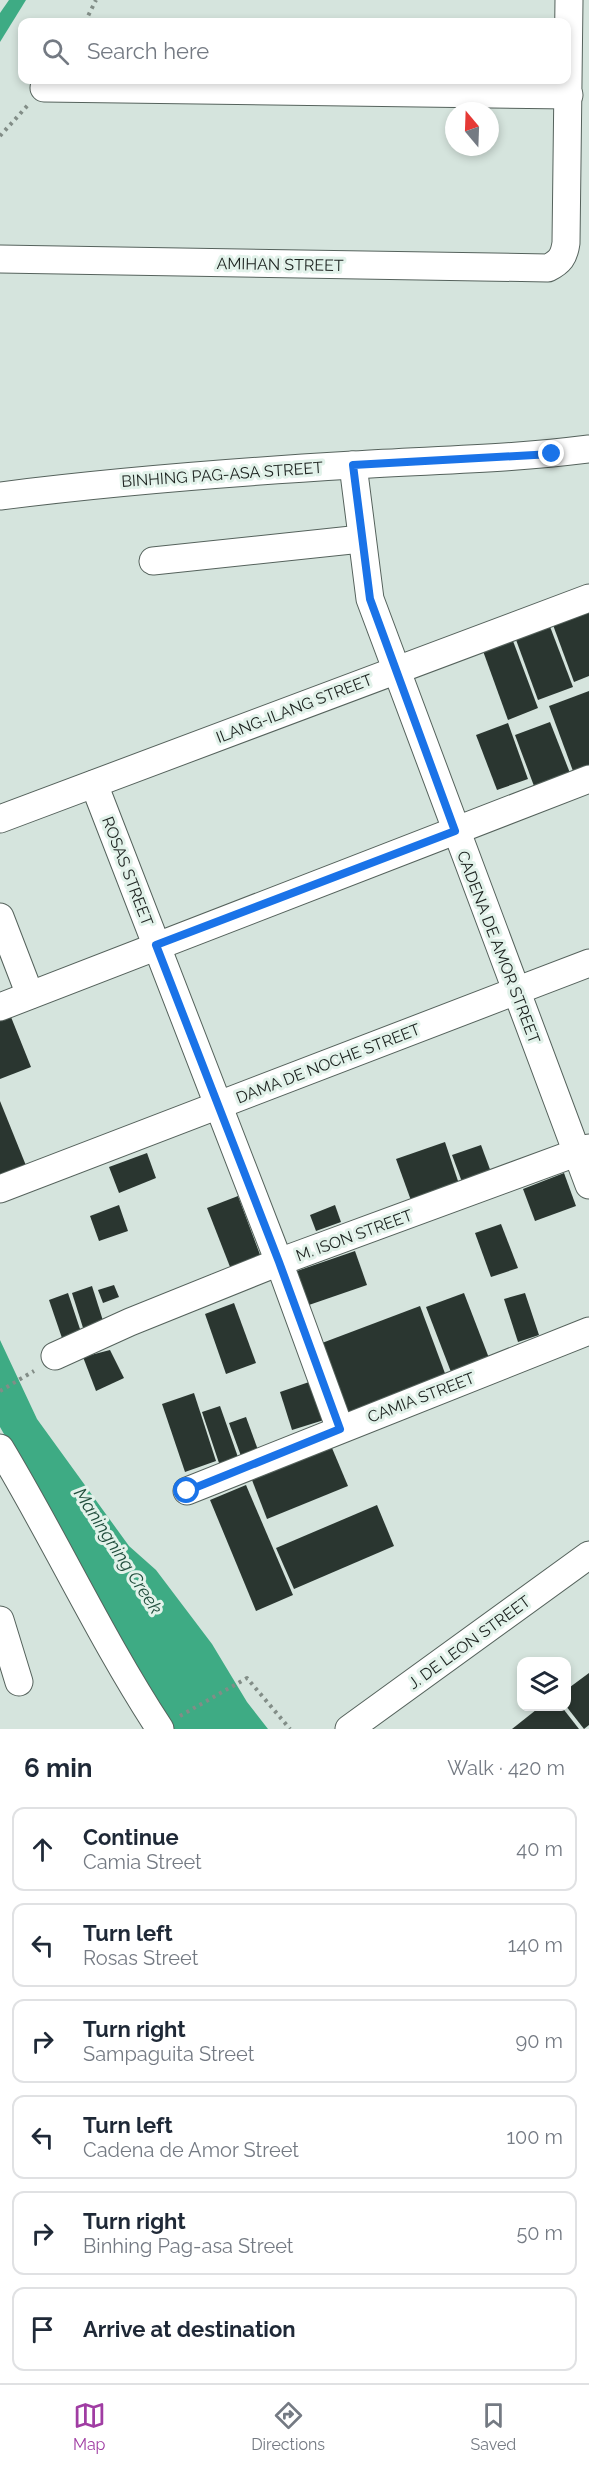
<!DOCTYPE html>
<html lang="en">
<head>
<meta charset="utf-8">
<style>
  body { margin:0; font-family:Raleway,sans-serif; background:#f6f6f7; color:#1f2937 }
  .controls { position:absolute; right:18px; bottom:18px; display:grid; overflow:hidden; border-radius:12px; box-shadow:0 3px 9px #0003 }
  .controls button { width:54px; height:54px; display:grid; place-items:center; padding:0; border:0; border-bottom:2px solid #e0e1e3; background:#fff; color:#1f2937; font:30px sans-serif }
  .compass { position:absolute; left:445px; top:102px; width:54px; height:54px; border-radius:50%; background:#fff; box-shadow:0 3px 9px #0003; rotate:341deg }
  .stop { position:absolute; width:18px; height:18px; margin:-14px; border:4px solid #1a73e8; border-radius:50%; background:#fff }
  .stop.end { background:#1a73e8; border-color:#fff; box-shadow:0 2px 6px #0008 }
  .list { margin:0; padding:0; list-style:none }
  h2 { display:flex; justify-content:space-between; align-items:center; height:78px; margin:0; padding:0 24px; font-size:26px }
  h2 small { font-size:20px; font-weight:400; color:#747a83 }
  .list li { display:grid; grid-template-columns:39px 1fr auto; gap:18px; align-items:center; box-sizing:border-box; height:84px; margin:0 12px 12px; padding:0 12px; border:2px solid #e0e1e3; border-radius:12px }
  .list b { display:block; font-size:22px; white-space:nowrap }
  .list p { margin:0; font-size:20px; white-space:nowrap; color:#747a83 }
  .list em { font-size:20px; font-style:normal; color:#747a83 }
  .icon { flex:none; width:33px; height:33px; fill:none; stroke:currentColor; stroke-width:2; stroke-linecap:round; stroke-linejoin:round }
  .map { position:relative; flex:none; width:589px; height:1729px; overflow:hidden }
  .search { position:absolute; background:#fff; box-shadow:0 3px 9px #0003; left:18px; right:18px; top:18px; height:66px; display:flex; align-items:center; gap:15px; box-sizing:border-box; padding:0 21px; border-radius:12px; color:#747a83; font-size:22px }
  .sheet { height:654px; background:#fff }
  nav { display:flex; justify-content:space-around; align-items:center; box-sizing:border-box; height:84px; border-top:2px solid #e0e1e3; background:#fff; font-size:16px; color:#747a83 }
  nav a { display:grid; justify-items:center; gap:3px }
  nav .on { color:#a03da3 }
  .map>svg:first-child { display:block }
  .water { fill:#3eab84 }
  .building { fill:#2a3630 }
  .lines { fill:none; stroke-linecap:round; stroke-linejoin:round }
  .minor-casing { stroke:#55625c; stroke-width:29 }
  .path { stroke:#828d87; stroke-width:4; stroke-dasharray:3 4.5; stroke-linecap:butt }
  .minor { stroke:#fff; stroke-width:27 }
  .route { stroke:#1a73e8; stroke-width:8 }
  .labels { text-anchor:middle; stroke-width:6; stroke-linejoin:round; paint-order:stroke }
  .street-label { font-size:16px; fill:#1c221f; stroke:#e2f2ea }
  .water-label { font-size:18px; font-style:italic; fill:#204d3c; stroke:#e2f2ea }
</style>
</head>
<body>
<div class="map">
<svg width="589" height="1729" viewBox="0 0 589 1729">
  <rect width="100%" height="100%" fill="#d5e4dd"/>
  <g class="water">
    <path d="M9,0H26L0,42V13Z"/>
    <path d="M0,1340L37,1419L129,1546L156,1570L212,1644L247,1702L268,1729H171L0,1427Z"/>
  </g>
  <g class="building">
    <path d="M589,612V676L574,682L553,625Z"/>
    <path d="M549,624L573,687L538,700L515,637Z"/>
    <path d="M513,641L538,708L508,720L483,651Z"/>
    <path d="M589,691V766L573,771L549,706Z"/>
    <path d="M550,722L570,773L534,786L515,735Z"/>
    <path d="M508,723L528,779L497,790L476,735Z"/>
    <path d="M11,1017L31,1067L0,1079V1021Z"/>
    <path d="M0,1101L29,1173L0,1184Z"/>
    <path d="M445,1142L461,1190L413,1206L396,1159Z"/>
    <path d="M481,1145L491,1172L462,1182L452,1155Z"/>
    <path d="M147,1153L156,1178L119,1193L109,1167Z"/>
    <path d="M564,1173L576,1206L535,1221L523,1189Z"/>
    <path d="M238,1196L262,1260L232,1272L207,1208Z"/>
    <path d="M119,1205L128,1231L99,1241L90,1216Z"/>
    <path d="M335,1205L341,1222L316,1231L310,1215Z"/>
    <path d="M501,1224L518,1268L491,1277L475,1233Z"/>
    <path d="M355,1251L367,1285L306,1306L294,1272Z"/>
    <path d="M114,1285L119,1297L103,1303L98,1290Z"/>
    <path d="M92,1286L105,1327L85,1334L72,1293Z"/>
    <path d="M68,1293L82,1335L63,1341L49,1300Z"/>
    <path d="M464,1293L489,1358L451,1372L426,1307Z"/>
    <path d="M525,1293L539,1335L518,1342L504,1299Z"/>
    <path d="M234,1303L256,1363L226,1374L205,1314Z"/>
    <path d="M420,1306L446,1376L348,1413L322,1343Z"/>
    <path d="M110,1350L124,1378L96,1391L83,1357Z"/>
    <path d="M312,1381L324,1420L292,1430L280,1392Z"/>
    <path d="M194,1393L216,1461L185,1472L162,1404Z"/>
    <path d="M220,1406L239,1460L220,1466L202,1412Z"/>
    <path d="M246,1417L258,1450L241,1456L229,1423Z"/>
    <path d="M332,1448L348,1486L267,1519L252,1480Z"/>
    <path d="M246,1485L293,1595L256,1611L210,1500Z"/>
    <path d="M377,1505L394,1546L294,1589L276,1548Z"/>
    <path d="M589,1673V1725L584,1729L566,1706V1690Z"/>
    <path d="M541,1706H561L579,1729H512Z"/>
  </g>
  <g class="lines">
    <g class="minor-casing">
      <g id="minor">
        <path d="M44,88L569,95"/>
        <path d="M0,259L548,268C560,262 564,257 566,243L569,0"/>
        <path d="M353,465L370,599L589,1185"/>
        <path d="M0,496C117,481 235,472 353,465C432,460 511,459 589,449"/>
        <path d="M153,561L361,539"/>
        <path d="M94,784L279,1262L340,1429"/>
        <path d="M0,819L589,598"/>
        <path d="M0,917L30,995"/>
        <path d="M0,1007L589,779"/>
        <path d="M0,1189L589,963"/>
        <path d="M55,1356L130,1322L279,1262L589,1148"/>
        <path d="M0,1448C56,1541 101,1639 160,1729"/>
        <path d="M187,1491L589,1331"/>
        <path d="M0,1620L19,1682"/>
        <path d="M349,1729L589,1555"/>
      </g>
    </g>
    <g class="path">
      <path d="M85,22L96,0"/>
      <path d="M0,136L28,105"/>
      <path d="M0,1391L34,1371"/>
      <path d="M180,1716L247,1678L290,1729"/>
    </g>
    <use href="#minor" class="minor"/>
  </g>
  <g class="lines">
    <path class="route" d="M187,1491L340,1429L279,1262L156,945L455,831L370,599L353,465L552,454"/>
  </g>
  <g class="labels">
    <g class="street-label">
      <text transform="translate(280 264) rotate(1)" y="6">AMIHAN STREET</text>
      <text transform="translate(222 474) rotate(-4)" y="6">BINHING PAG-ASA STREET</text>
      <text transform="translate(294 708) rotate(-21)" y="6">ILANG-ILANG STREET</text>
      <text transform="translate(128 871) rotate(69)" y="6">ROSAS STREET</text>
      <text transform="translate(499 947) rotate(69)" y="6">CADENA DE AMOR STREET</text>
      <text transform="translate(328 1063) rotate(-21)" y="6">DAMA DE NOCHE STREET</text>
      <text transform="translate(354 1235) rotate(-20)" y="6">M. ISON STREET</text>
      <text transform="translate(421 1397) rotate(-21)" y="6">CAMIA STREET</text>
      <text transform="translate(469 1642) rotate(-36)" y="6">J. DE LEON STREET</text>
    </g>
    <g class="water-label">
      <text transform="translate(118 1551) rotate(57)" y="6">Maningning Creek</text>
    </g>
  </g>
</svg>
<div class="controls">
<button><svg class="icon" aria-label="layers" viewBox="0 0 24 24"><path d="M12 4l9 5-9 5-9-5zM3 14l9 5 9-5"/></svg></button>
</div>
<svg class="compass" viewBox="-18 -18 36 36"><path d="M0-13l5 13h-10z" fill="#e53935"/><path d="M0 13l5-13h-10z" fill="#747a83"/></svg>
<div class="stop" style="left:187px;top:1491px"></div>
<div class="stop end" style="left:552px;top:454px"></div>
<div class="search"><svg class="icon" aria-label="search" viewBox="0 0 24 24"><circle cx="10" cy="10" r="6"/><path d="M15 15l6 6"/></svg>Search here</div>
</div>
<section class="sheet">
<h2>6 min<small>Walk · 420 m</small></h2>
<ul class="list">
<li><svg class="icon" aria-label="ahead" viewBox="0 0 24 24"><path d="M12 20V5M6 11l6-6 6 6"/></svg><div><b>Continue</b><p>Camia Street</p></div><em>40 m</em></li>
<li><svg class="icon" aria-label="left" viewBox="0 0 24 24"><path d="M17 20v-9H6M10 6l-5 5 5 5"/></svg><div><b>Turn left</b><p>Rosas Street</p></div><em>140 m</em></li>
<li><svg class="icon" aria-label="right" viewBox="0 0 24 24"><path d="M7 20v-9h11M14 6l5 5-5 5"/></svg><div><b>Turn right</b><p>Sampaguita Street</p></div><em>90 m</em></li>
<li><svg class="icon" aria-label="left" viewBox="0 0 24 24"><path d="M17 20v-9H6M10 6l-5 5 5 5"/></svg><div><b>Turn left</b><p>Cadena de Amor Street</p></div><em>100 m</em></li>
<li><svg class="icon" aria-label="right" viewBox="0 0 24 24"><path d="M7 20v-9h11M14 6l5 5-5 5"/></svg><div><b>Turn right</b><p>Binhing Pag-asa Street</p></div><em>50 m</em></li>
<li><svg class="icon" aria-label="arrive" viewBox="0 0 24 24"><path d="M6 21V4h12l-3 4 3 4H6"/></svg><div><b>Arrive at destination</b></div></li>
</ul>
</section>
<nav>
<a class="on"><svg class="icon" aria-label="map" viewBox="0 0 24 24"><path d="M3 6l6-2 6 2 6-2v14l-6 2-6-2-6 2zM9 4v14M15 6v14"/></svg>Map</a>
<a><svg class="icon" aria-label="directions" viewBox="0 0 24 24"><path d="M12 3l9 9-9 9-9-9zM9 14v-3h6M13 9l2 2-2 2"/></svg>Directions</a>
<a><svg class="icon" aria-label="saved" viewBox="0 0 24 24"><path d="M7 4h10v16l-5-4-5 4z"/></svg>Saved</a>
</nav>
</body>
</html>
